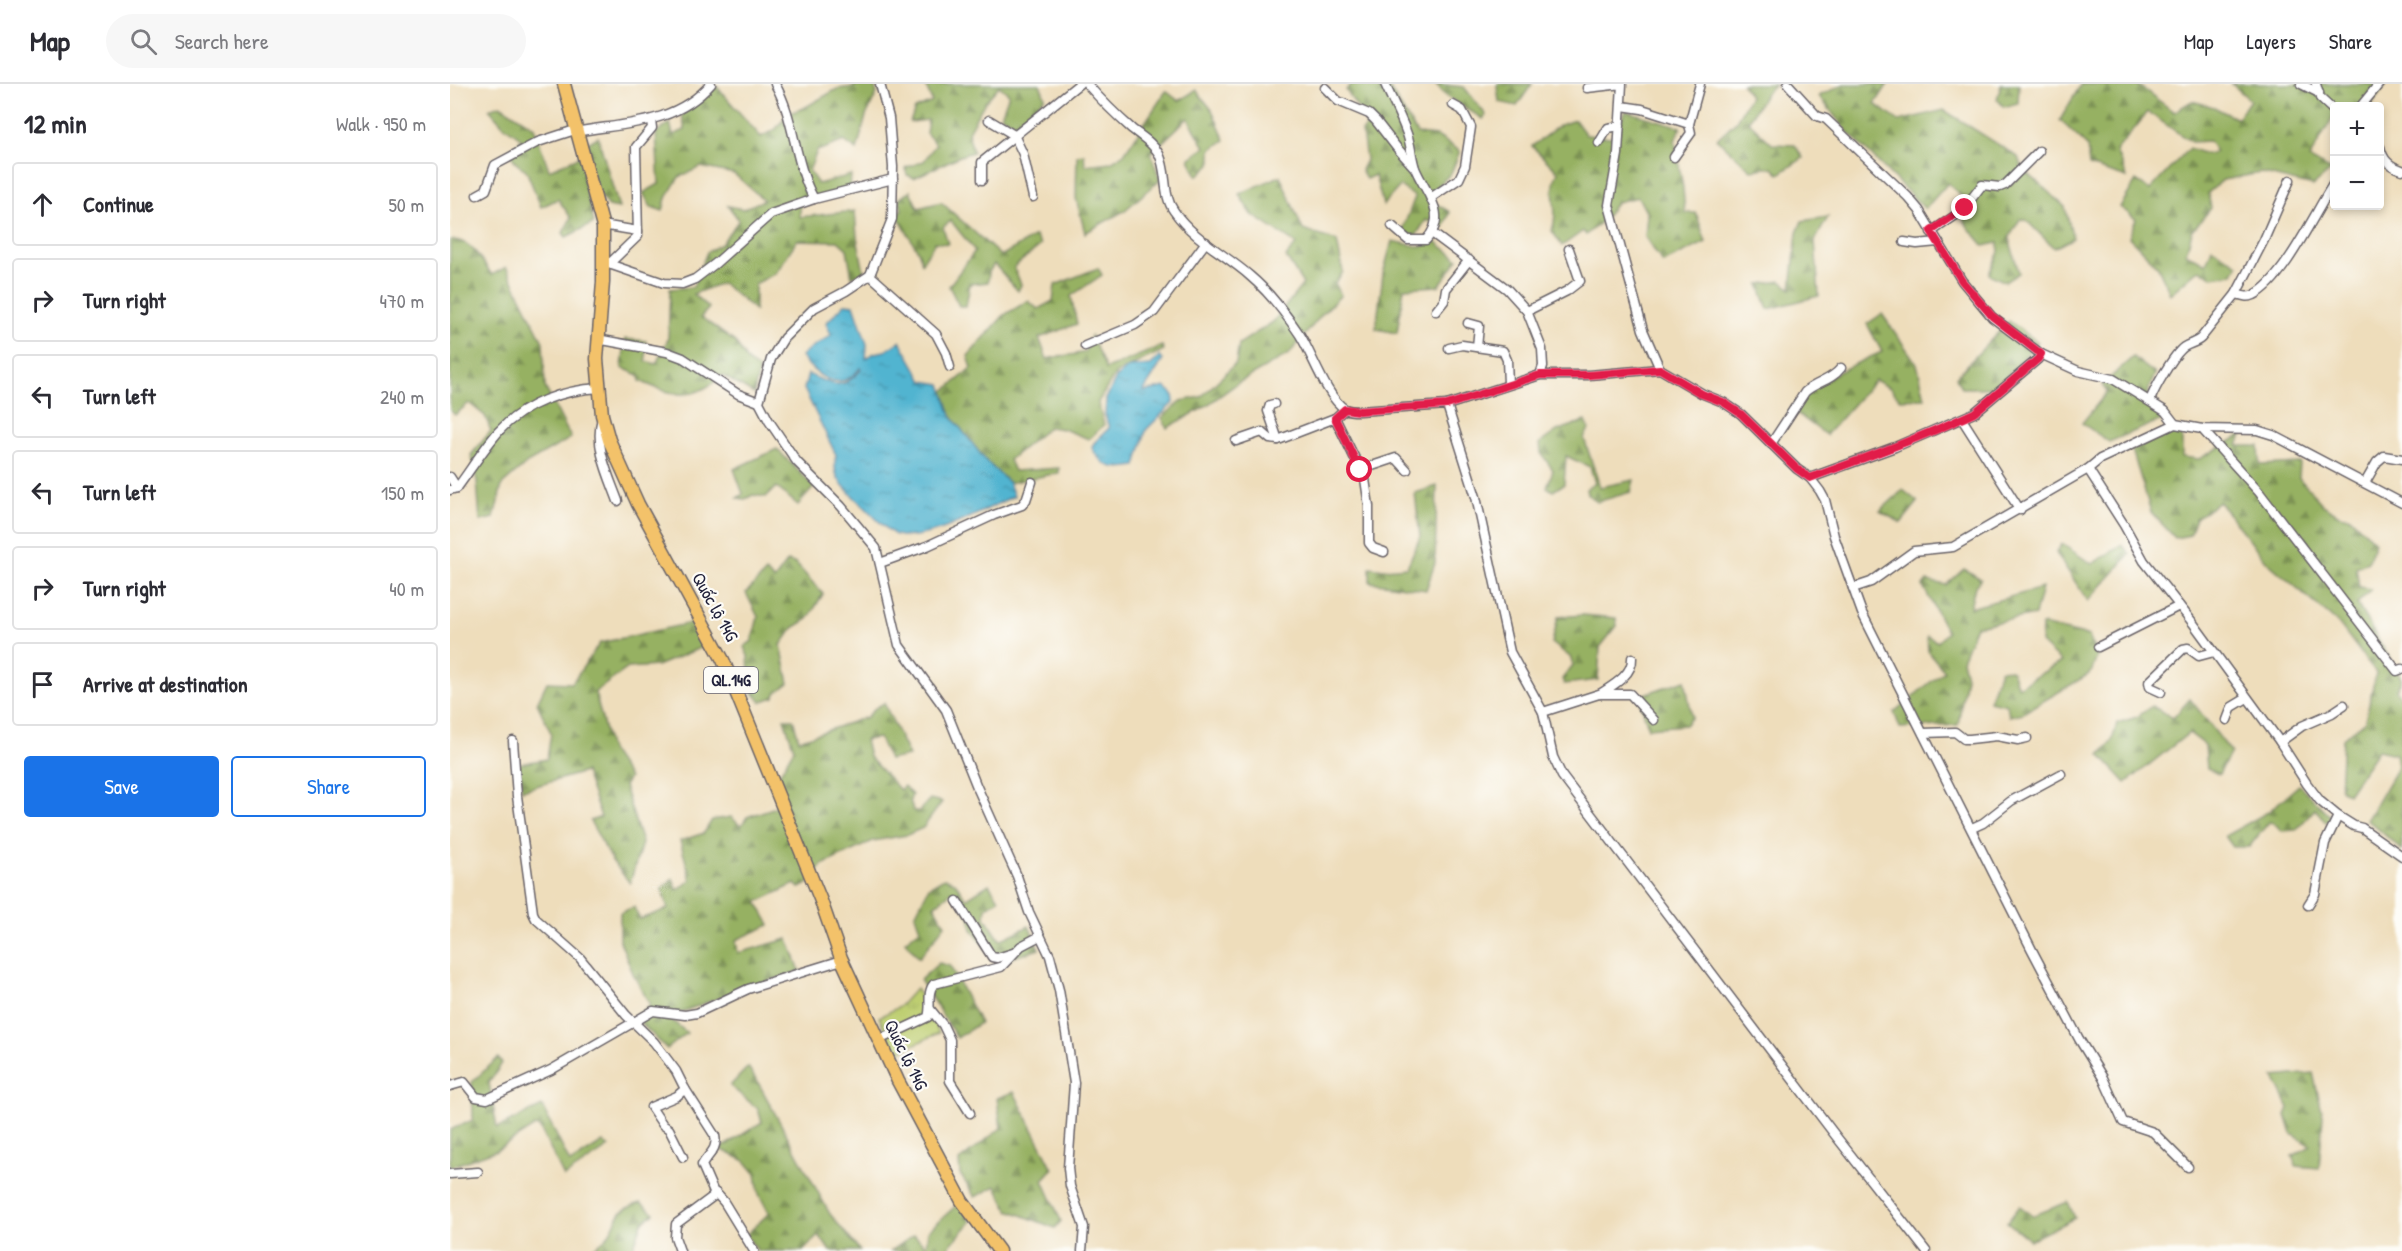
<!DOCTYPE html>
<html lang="en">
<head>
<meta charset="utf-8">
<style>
  body { margin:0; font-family:"Patrick Hand",sans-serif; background:#f7f7f7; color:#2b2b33 }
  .controls { position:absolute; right:18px; top:18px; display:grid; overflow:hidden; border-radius:6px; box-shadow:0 3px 9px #0003 }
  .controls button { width:54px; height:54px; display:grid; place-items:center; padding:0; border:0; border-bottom:2px solid #e1e1e2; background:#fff; color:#2b2b33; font:30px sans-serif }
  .stop { position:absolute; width:18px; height:18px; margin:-14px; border:4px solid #e11d48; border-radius:50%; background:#fff }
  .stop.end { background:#e11d48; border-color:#fff; box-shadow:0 2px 6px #0008 }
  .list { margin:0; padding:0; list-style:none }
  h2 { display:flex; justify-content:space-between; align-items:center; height:78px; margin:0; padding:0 24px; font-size:26px }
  h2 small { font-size:20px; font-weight:400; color:#7c7c81 }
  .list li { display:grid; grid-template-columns:39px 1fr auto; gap:18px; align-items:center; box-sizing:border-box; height:84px; margin:0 12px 12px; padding:0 12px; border:2px solid #e1e1e2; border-radius:6px }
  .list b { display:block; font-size:22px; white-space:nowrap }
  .list em { font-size:20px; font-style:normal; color:#7c7c81 }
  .actions { display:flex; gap:12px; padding:18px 24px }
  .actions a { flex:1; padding:14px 0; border:2px solid #1a73e8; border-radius:6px; text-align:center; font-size:21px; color:#1a73e8 }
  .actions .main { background:#1a73e8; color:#fff }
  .icon { flex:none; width:33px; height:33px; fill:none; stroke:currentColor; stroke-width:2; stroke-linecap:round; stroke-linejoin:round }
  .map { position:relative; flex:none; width:1952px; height:1167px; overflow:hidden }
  header { display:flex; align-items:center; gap:36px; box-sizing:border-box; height:84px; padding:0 30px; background:#fff; border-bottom:2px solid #e1e1e2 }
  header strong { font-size:28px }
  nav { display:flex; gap:33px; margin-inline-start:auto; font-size:21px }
  .search { width:420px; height:54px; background:#f7f7f7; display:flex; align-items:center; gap:15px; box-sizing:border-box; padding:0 21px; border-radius:33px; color:#7c7c81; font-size:22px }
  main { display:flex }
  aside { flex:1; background:#fff }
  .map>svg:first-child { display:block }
  .grass { fill:url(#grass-tufts); stroke:#707856; stroke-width:1.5 }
  .forest { fill:url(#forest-firs); stroke:#5c6a4e; stroke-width:1.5 }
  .water { fill:url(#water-ripples); stroke:#3a6b86; stroke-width:1.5 }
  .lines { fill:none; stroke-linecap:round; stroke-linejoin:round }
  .minor-casing { stroke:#696368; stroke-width:11 }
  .primary-casing { stroke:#696368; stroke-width:15 }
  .minor { stroke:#fff; stroke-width:8 }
  .primary { stroke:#f3c26a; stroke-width:12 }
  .route { stroke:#e11d48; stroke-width:8 }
  .labels { text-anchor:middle; stroke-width:4.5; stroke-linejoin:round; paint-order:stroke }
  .shield { fill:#fdfcf7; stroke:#646373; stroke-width:1.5 }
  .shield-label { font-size:16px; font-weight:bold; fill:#22223b }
  .street-label { font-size:18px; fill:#22223b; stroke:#fdfcf7 }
</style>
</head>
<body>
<header>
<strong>Map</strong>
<div class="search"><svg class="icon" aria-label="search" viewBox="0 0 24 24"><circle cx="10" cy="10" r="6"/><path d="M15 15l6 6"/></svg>Search here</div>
<nav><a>Map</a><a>Layers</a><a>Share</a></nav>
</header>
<main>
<aside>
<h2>12 min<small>Walk · 950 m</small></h2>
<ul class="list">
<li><svg class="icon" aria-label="ahead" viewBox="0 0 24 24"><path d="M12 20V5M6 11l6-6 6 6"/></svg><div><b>Continue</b></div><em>50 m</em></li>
<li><svg class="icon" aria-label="right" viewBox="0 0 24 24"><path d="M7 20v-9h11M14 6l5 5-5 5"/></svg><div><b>Turn right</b></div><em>470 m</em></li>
<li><svg class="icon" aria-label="left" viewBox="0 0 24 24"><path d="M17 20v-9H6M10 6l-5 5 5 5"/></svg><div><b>Turn left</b></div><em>240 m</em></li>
<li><svg class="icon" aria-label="left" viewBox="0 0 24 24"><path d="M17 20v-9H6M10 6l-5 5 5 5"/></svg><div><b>Turn left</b></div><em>150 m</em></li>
<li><svg class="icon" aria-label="right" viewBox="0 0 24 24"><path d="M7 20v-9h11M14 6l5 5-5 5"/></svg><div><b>Turn right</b></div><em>40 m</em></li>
<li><svg class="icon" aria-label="arrive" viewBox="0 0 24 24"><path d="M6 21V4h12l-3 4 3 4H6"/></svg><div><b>Arrive at destination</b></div></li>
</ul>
<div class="actions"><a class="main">Save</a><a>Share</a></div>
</aside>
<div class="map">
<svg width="1952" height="1167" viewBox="0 0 1952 1167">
  <defs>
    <pattern id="grass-tufts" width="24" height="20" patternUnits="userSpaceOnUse" patternTransform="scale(1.5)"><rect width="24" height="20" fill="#bdce70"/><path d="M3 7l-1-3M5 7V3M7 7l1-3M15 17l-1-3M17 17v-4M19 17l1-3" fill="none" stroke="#a2b162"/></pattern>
    <pattern id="forest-firs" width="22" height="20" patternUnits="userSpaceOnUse" patternTransform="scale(1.5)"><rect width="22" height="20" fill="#96b162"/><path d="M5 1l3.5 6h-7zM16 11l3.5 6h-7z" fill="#7a9052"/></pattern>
    <pattern id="water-ripples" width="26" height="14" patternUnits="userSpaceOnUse" patternTransform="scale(1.5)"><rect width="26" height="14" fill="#51b4d0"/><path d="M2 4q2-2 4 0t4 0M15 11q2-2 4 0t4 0" fill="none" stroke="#4392aa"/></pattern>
  </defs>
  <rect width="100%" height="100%" fill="#fdfcf7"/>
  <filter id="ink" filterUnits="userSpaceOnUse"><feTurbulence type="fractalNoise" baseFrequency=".0167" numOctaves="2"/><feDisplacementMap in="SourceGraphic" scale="12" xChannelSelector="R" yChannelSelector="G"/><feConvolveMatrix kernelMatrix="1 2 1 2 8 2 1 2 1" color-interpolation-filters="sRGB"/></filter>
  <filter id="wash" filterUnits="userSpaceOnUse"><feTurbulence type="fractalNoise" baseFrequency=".008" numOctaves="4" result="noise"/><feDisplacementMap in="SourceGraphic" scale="24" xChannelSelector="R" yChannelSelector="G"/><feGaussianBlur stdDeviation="1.35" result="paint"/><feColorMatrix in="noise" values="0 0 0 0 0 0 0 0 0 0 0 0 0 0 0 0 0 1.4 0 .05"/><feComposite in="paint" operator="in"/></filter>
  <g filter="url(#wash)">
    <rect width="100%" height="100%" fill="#edb"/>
    <path class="grass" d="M466,904L489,949L446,969L429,933L449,923Z"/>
    <g class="forest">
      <path d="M406,0H423L427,9L416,32L407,66L394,57L367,67L359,87L368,100L401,91L400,104L350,117V133L405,127L407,153L414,188L402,193L397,165L388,157L347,156L326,189L305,200V226L272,199L243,210L259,224L251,233L285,258L298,278L309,285L304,310L272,291C244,319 222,312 190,297L189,291L172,284L175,255L196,257V277L206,280L218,255L220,205L243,203L257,168L271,160L289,136L278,122L293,125L314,116L284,90L251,83L229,93L216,114L213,127L201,123L193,109L209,100L206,49L220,39L223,51L235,46L232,31L267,3L311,53L326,45L337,30L354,24L387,5L404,3Z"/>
      <path d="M475,0H590L595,13L567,41L551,32L559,10L549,2L535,18L518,48L523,68L510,72L464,94L457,91L455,84L474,77L486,60L476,49L478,36L460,38L465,25L482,18Z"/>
      <path d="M902,0H937L967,50L987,52L1010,67L1001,89L976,114L1000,128L994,143L976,136L965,153L952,147L965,113L950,102L933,121L925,91L916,95L911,86L916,76L912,48L918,40L896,6Z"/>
      <path d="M986,0L1014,3L1036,31L1033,35L995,11Z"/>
      <path d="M1049,0H1082L1067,22L1049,18L1047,1Z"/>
      <path d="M1292,0H1325L1316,9L1298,37L1322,60L1345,61L1353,74L1329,90L1323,83L1301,86L1267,55L1286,37L1300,12Z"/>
      <path d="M1394,0H1438L1425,20L1449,37L1494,26L1568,73L1572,84L1615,123L1623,154L1604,164L1576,136L1570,135L1559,154L1569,189L1555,198L1539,190L1549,168L1548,159L1534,162L1518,143L1510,128L1516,117L1498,99L1475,125L1395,45L1369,12Z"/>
      <path d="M1551,0H1569L1568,19L1554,23L1547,15Z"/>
      <path d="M1631,0H1687L1724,28L1742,17L1764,23L1787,35L1800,16L1782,0H1936L1921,22H1884V31L1859,75L1882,86L1863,102L1810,89L1773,96L1758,109L1761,124L1742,147L1736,169L1756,180L1762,164L1788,180L1783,190L1762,193L1749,185L1720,210L1708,183L1679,153L1686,135L1670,123L1686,97L1700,106L1739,64L1756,70L1766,68L1759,57L1741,58L1698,28L1666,67L1677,94L1639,82L1637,62L1610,36Z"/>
      <path d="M746,6L762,26L775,56L761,66V80L747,92L739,75L755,63L738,34L701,69L710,96L674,127L635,149L626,114L627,71L634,70L635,81L661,78L674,70L716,7L729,17Z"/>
      <path d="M50,21L84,43L99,86L138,69L136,60L148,53L169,124L158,122L132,90L144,139L116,153L113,149L121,134L108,115L91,123L76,86L67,80L59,68L72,55L53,41L39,25Z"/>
      <path d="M1176,27L1231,43L1225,57L1233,104L1235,129H1246L1256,158L1213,179L1195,153L1197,130L1188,113L1167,118L1155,134L1136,151L1133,147L1112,162L1102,147C1110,123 1097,109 1108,88L1082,62L1110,41L1125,36L1136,51L1162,53Z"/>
      <path d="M830,92L853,146L887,157L893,188L885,199L891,211L874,228L839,270L788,299L753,324L717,344L712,334L731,317L751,313L786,279L789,260L823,238L853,200L836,173L846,160L801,130L789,110Z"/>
      <path d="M460,107L468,124L491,118L551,172L585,152L591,161L564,183L571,201L568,207L544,180L539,188L538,198L520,200L516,222H509L499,202L525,167L501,137L493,143L498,160L485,158L472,179L469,169L446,129L452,126L449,115Z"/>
      <path d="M1378,133L1365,157L1369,212L1318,225L1309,200L1331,197L1341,205L1347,149L1352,137Z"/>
      <path d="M0,156C21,154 31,176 42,191L56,183L93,258L95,303L121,354L77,379L52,401L44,434L30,437L27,397L21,371L41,347L35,332L19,319L5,331L0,326Z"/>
      <path d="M984,156L1008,175L989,202L954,204L947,249L926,245L933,190L942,157L972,163Z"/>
      <path d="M648,184L652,191L621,212L627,240L589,254L597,275C610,271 622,272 635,268L641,252L656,285L712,262L714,266L666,289L648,318L654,341L639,355L613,345L599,343L559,376L564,387L609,384V389L559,399L536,377L501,332L493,308L522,284L518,272L554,231L578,217L588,225L603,217L605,201Z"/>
      <path d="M1432,230L1467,280L1475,314L1450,315L1440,304L1425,296L1376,351L1341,325C1372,294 1392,285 1432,268L1417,240Z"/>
      <path d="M1559,237L1588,258L1546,304H1511L1506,293Z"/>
      <path d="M1683,273L1705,290L1697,309L1712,336L1659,358L1632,339L1657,308L1652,301Z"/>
      <path d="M1135,337L1139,345L1134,354L1150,403L1184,396L1181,408L1147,418L1137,410L1136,405L1145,399L1140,383L1116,372L1114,400L1103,407L1097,403L1103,386L1091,369L1090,359L1107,347Z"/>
      <path d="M1723,347L1732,348V373L1749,375L1792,351L1788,362H1809L1810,381L1850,379L1849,394L1873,421L1889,431L1900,433L1925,458L1918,478L1906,483L1909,503L1921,505L1907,520L1952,595L1946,606L1952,617V766L1917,735L1948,682L1946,670L1928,666L1898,710L1890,705L1893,654L1915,637L1926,589L1890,541L1817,478L1769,418L1746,434L1740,451L1725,454L1701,428L1682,366Z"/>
      <path d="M327,365L364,403L348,421L326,403L316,413L303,411L295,415L287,414L293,410L284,385Z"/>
      <path d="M987,402L985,479L976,506L920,498V483L934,485L957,483L970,453L965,409Z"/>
      <path d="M1453,406L1468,418L1451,439L1430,427Z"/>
      <path d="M1612,460L1642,480L1672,461L1680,470L1638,517L1606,469Z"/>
      <path d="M338,477L346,480L373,510L358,535L343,544L331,561L339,599L327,608L324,613L311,618L300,605L298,572L294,563L302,557L308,533L296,509L316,488L324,496Z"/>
      <path d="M1514,485L1531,495L1525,502L1520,524L1592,504L1585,531L1526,542L1512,576L1516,593L1508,641L1450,644L1444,628L1494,587L1478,567L1477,552L1488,558L1497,548L1473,502L1477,497L1496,501Z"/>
      <path d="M1133,531L1166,534L1167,542L1150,563L1148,596L1114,600L1112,595L1123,581L1120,573L1102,559L1108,533Z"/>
      <path d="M245,538L255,562L207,582L178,584L145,608L160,666L179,694L174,702L192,759L180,799L163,778L140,737L151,733L135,688L72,706L68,680L97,675L101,649L87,619L97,598L122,599L150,559Z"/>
      <path d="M1592,541L1639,552L1647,573L1641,589L1573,629L1559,632L1557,621L1539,617L1550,586L1561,585L1568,603L1611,578L1591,559Z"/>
      <path d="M1235,596L1242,633L1235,641L1198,644L1189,612Z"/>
      <path d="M1740,615L1781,668L1769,690L1757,685L1755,661L1739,649L1676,699L1650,671L1662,657L1667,639L1687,633L1702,622L1723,634Z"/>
      <path d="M434,619L459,672L439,676L429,654L415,656L419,673L450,706L454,702L462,711L460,716L463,727H469L480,715L492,718L473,744L457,751L423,757L372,781L358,800L349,804L345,800L307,818L320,841L286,856L288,869L338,855L350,887L293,905L218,933L237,949L217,965L185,933L200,921L184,892L170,857V829L184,823L190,835L218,825L212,804L223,795L227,806L241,796L230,757L254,749L262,736L281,733L291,742L297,733L326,723L327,694L344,665L334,635H343L349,656L417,633L425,624Z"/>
      <path d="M1849,701L1882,734L1876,738L1865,725L1846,746L1832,747L1824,739L1819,738L1799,763H1783L1775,752L1818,728Z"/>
      <path d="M494,794L505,798L516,815L539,800L549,815L536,824L535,833L550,856L579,842L589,865L546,879L522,845L519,832L501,808L484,822L495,841L469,874L455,857L470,845L465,831L479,803Z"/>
      <path d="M489,879L500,882L530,939L507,954L470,896Z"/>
      <path d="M48,974L52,979L39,999L47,1044L92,1022L120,1079L153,1058L159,1063L114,1093L90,1044L85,1042L47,1066L0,1083V1046L23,1036L22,998Z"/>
      <path d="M298,983L310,1002L380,1130L410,1167H380L369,1151L353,1167H308L296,1151L319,1129L309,1110L306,1090L295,1077L270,1065L312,1038L308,1025L280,1002Z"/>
      <path d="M1863,989L1873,1032L1869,1084L1846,1082L1842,1072L1861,1062L1842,1050L1836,1031L1839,1024L1824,993Z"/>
      <path d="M564,1008L603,1085L593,1096L611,1137L605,1144L558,1126L546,1102L525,1113L510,1090L509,1077L551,1044L547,1014Z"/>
      <path d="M1618,1118L1625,1134L1580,1156L1557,1138L1570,1122L1582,1132Z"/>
      <path d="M191,1119L204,1129L192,1139L182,1167H139C144,1163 151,1159 155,1155C171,1137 161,1127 191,1119Z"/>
      <path d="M509,1119L521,1138L495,1167H441L464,1151L476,1162L478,1147Z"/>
    </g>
    <g class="water">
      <path d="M395,220L404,221L417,260L416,275L424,269L435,267L450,257L473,297L491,300L501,332L536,377L559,399L564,412C535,425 477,460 446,451C437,448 417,424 408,417C393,402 381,393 386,371L354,305L358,290C381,300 392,308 411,286L410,284C391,310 366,293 351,272C360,262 371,259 381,251L376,239Z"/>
      <path d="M709,272L713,276L693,308L715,303L723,310L724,318L696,346L686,382C665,386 653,385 642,364L644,359L659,344L655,331L656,315L666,294L679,283L700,282Z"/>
    </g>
  </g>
  <g filter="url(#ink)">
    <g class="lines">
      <g class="minor-casing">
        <g id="minor">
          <path d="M430,0L439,34L443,83L442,135L420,191L396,207L364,224L334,254L321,275L309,318L319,337L347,378L391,422L426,464L449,561L496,626L527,703L567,792L579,828L600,872L609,906L624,999L618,1084L620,1102L634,1143L632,1167"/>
          <path d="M637,0C651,16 666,31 682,45C692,53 702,58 709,70C718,88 712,111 724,127C743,155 775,170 800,192C819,208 836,230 850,251C862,270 877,314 895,325C899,327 905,327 909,327L997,321L1026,413L1060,568L1093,628L1103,673L1112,692L1385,1051L1476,1167"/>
          <path d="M935,0C942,16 950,31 956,47C961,59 961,72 965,84C975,109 1000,130 976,156H958L942,142"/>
          <path d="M1338,0L1367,32L1376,35L1458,113L1469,126L1512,197L1542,233L1591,270L1628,287L1663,295L1715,327L1725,340L1752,345L1807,346L1823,351L1952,419"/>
          <path d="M1851,0L1869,9"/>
          <path d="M1866,0L1870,14L1884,27"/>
          <path d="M875,4L888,17L919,30L926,37L947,64L964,83"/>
          <path d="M1137,4L1172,0L1168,70L1159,121L1193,246L1210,285L1253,310L1273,318L1291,330L1347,385L1360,394L1370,407L1375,416L1384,452L1412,529L1582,866L1629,955L1653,994L1673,1038L1703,1048L1738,1083"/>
          <path d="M1172,22L1192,25L1239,40"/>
          <path d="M1911,22L1929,0"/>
          <path d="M539,36L564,51L573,70L583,113"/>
          <path d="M125,48C175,39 225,41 261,0"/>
          <path d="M1149,59L1158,44L1170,42"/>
          <path d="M1930,63C1933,76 1939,82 1952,86"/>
          <path d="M1224,73L1241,49L1239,40L1250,0"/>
          <path d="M532,96V78L629,0"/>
          <path d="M27,111L36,106L45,81L88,58L125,46"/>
          <path d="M982,113L1009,95L1015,82L1021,43L1012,26L1003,21"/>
          <path d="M364,115L443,95"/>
          <path d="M152,141L188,147"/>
          <path d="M1481,148L1512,127L1532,101L1550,103L1555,101L1589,67"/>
          <path d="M982,149L1057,205L1077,227L1092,265L1093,282L1090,291"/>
          <path d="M1454,158L1467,160L1488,158"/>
          <path d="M153,178L214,199L232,200L245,195L266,179L321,130L364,115C344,79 345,35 325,0"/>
          <path d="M159,180L188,152L186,63L202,44L201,36"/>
          <path d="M420,191L486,250L496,269L500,283"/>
          <path d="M1786,210C1793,212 1797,214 1804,211C1834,196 1865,128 1884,99"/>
          <path d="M986,227L994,217L996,205L1019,176"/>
          <path d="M1077,227L1117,207L1130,197L1119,165"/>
          <path d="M1018,239L1029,242L1027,263"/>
          <path d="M147,255L217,268L233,274L288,310L309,318"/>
          <path d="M635,262L685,241L704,228L756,158"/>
          <path d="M999,264L1012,261L1053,267L1057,276L1058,300"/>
          <path d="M1700,317C1704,305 1724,270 1734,263C1740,259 1746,259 1751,254L1786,210L1814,156L1840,96"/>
          <path d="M824,320L820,321L818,327L828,356"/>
          <path d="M997,321L1090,291H1139L1210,285"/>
          <path d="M152,334C144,362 158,390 168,417"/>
          <path d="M885,334L915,395L919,422V459L923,464L934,468"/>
          <path d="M1512,335L1570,426"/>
          <path d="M1752,345L1809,408L1947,587L1952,585"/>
          <path d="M786,357L812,348L820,355L828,356L885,334L895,325"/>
          <path d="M1321,360L1355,308C1366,298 1381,297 1391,284"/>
          <path d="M1638,385L1674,441L1694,477L1743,539L1830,658L1857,700L1870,717L1888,732L1904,742L1912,744L1952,772"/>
          <path d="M910,386L946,374L957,386"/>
          <path d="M0,393L7,404"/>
          <path d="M1360,394L1445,363L1524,329L1588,275L1591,270"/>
          <path d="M1915,399L1927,378L1934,372L1952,375"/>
          <path d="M0,406L7,404C21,385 34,364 49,347C75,319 113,306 150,304"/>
          <path d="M430,479L477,462L544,431L572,421L576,416L582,398"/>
          <path d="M1403,504L1421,498L1464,467L1503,463L1638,385L1650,375L1725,340"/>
          <path d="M1648,563L1729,522"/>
          <path d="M1711,608L1700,603L1699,598L1733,565L1738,564L1749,572L1764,568"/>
          <path d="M1150,610C1162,602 1183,591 1182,574"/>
          <path d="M1093,628L1149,610H1180L1204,636"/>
          <path d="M1777,636L1782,623L1797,614"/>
          <path d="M1473,649L1505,648L1514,655H1520L1547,652L1568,656L1577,654"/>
          <path d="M63,657L67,712L83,829L86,835L130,874L176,931L204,958L226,987L235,1005L265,1052C268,1066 258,1070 252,1081L265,1111L226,1140L225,1153L230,1167"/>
          <path d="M1830,658L1852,642L1882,629L1894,621"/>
          <path d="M1522,744L1533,739L1561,717L1611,690"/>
          <path d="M507,817L542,873L547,874L563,869"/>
          <path d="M1858,821L1865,810L1875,759L1888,732"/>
          <path d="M480,925L493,941L500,956V997L520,1029"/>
          <path d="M429,956L478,933C482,922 476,909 484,900L551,883L571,862L590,852"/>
          <path d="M0,1002L14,998L26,1013L37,1015L101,986L203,927L235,931L247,929L298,905L392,876"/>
          <path d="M233,1073L219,1045L213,1041L201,1023L227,1012L235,1005"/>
          <path d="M0,1090L28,1088"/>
          <path d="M266,1109L274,1118L304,1167"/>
        </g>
      </g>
      <g class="primary-casing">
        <path id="primary" d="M114,0L153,143V198L147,275L152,331L159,356L188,420L273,576L371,817L391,874L448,997L512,1117L549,1167"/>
      </g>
      <use href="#minor" class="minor"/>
      <use href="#primary" class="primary"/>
    </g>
  </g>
  <g class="lines" filter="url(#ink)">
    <path class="route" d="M910,386L885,334L895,325L909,327L997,321L1090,291H1139L1210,285L1252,310L1273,318L1291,330L1347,385L1360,394C1415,374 1470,354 1524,329L1588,275L1591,270L1542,232L1512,197L1481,147L1515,124"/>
  </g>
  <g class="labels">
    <rect class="shield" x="254" y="583" width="54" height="26" rx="4.5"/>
    <g class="shield-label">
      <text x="281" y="602">QL.14G</text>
    </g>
    <g class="street-label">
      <text transform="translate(265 523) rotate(61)" y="6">Quốc lộ 14G</text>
      <text transform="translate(456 971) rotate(64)" y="6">Quốc lộ 14G</text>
    </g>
  </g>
</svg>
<div class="controls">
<button>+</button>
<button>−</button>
</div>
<div class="stop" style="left:910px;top:386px"></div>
<div class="stop end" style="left:1515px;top:124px"></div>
</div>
</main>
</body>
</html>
